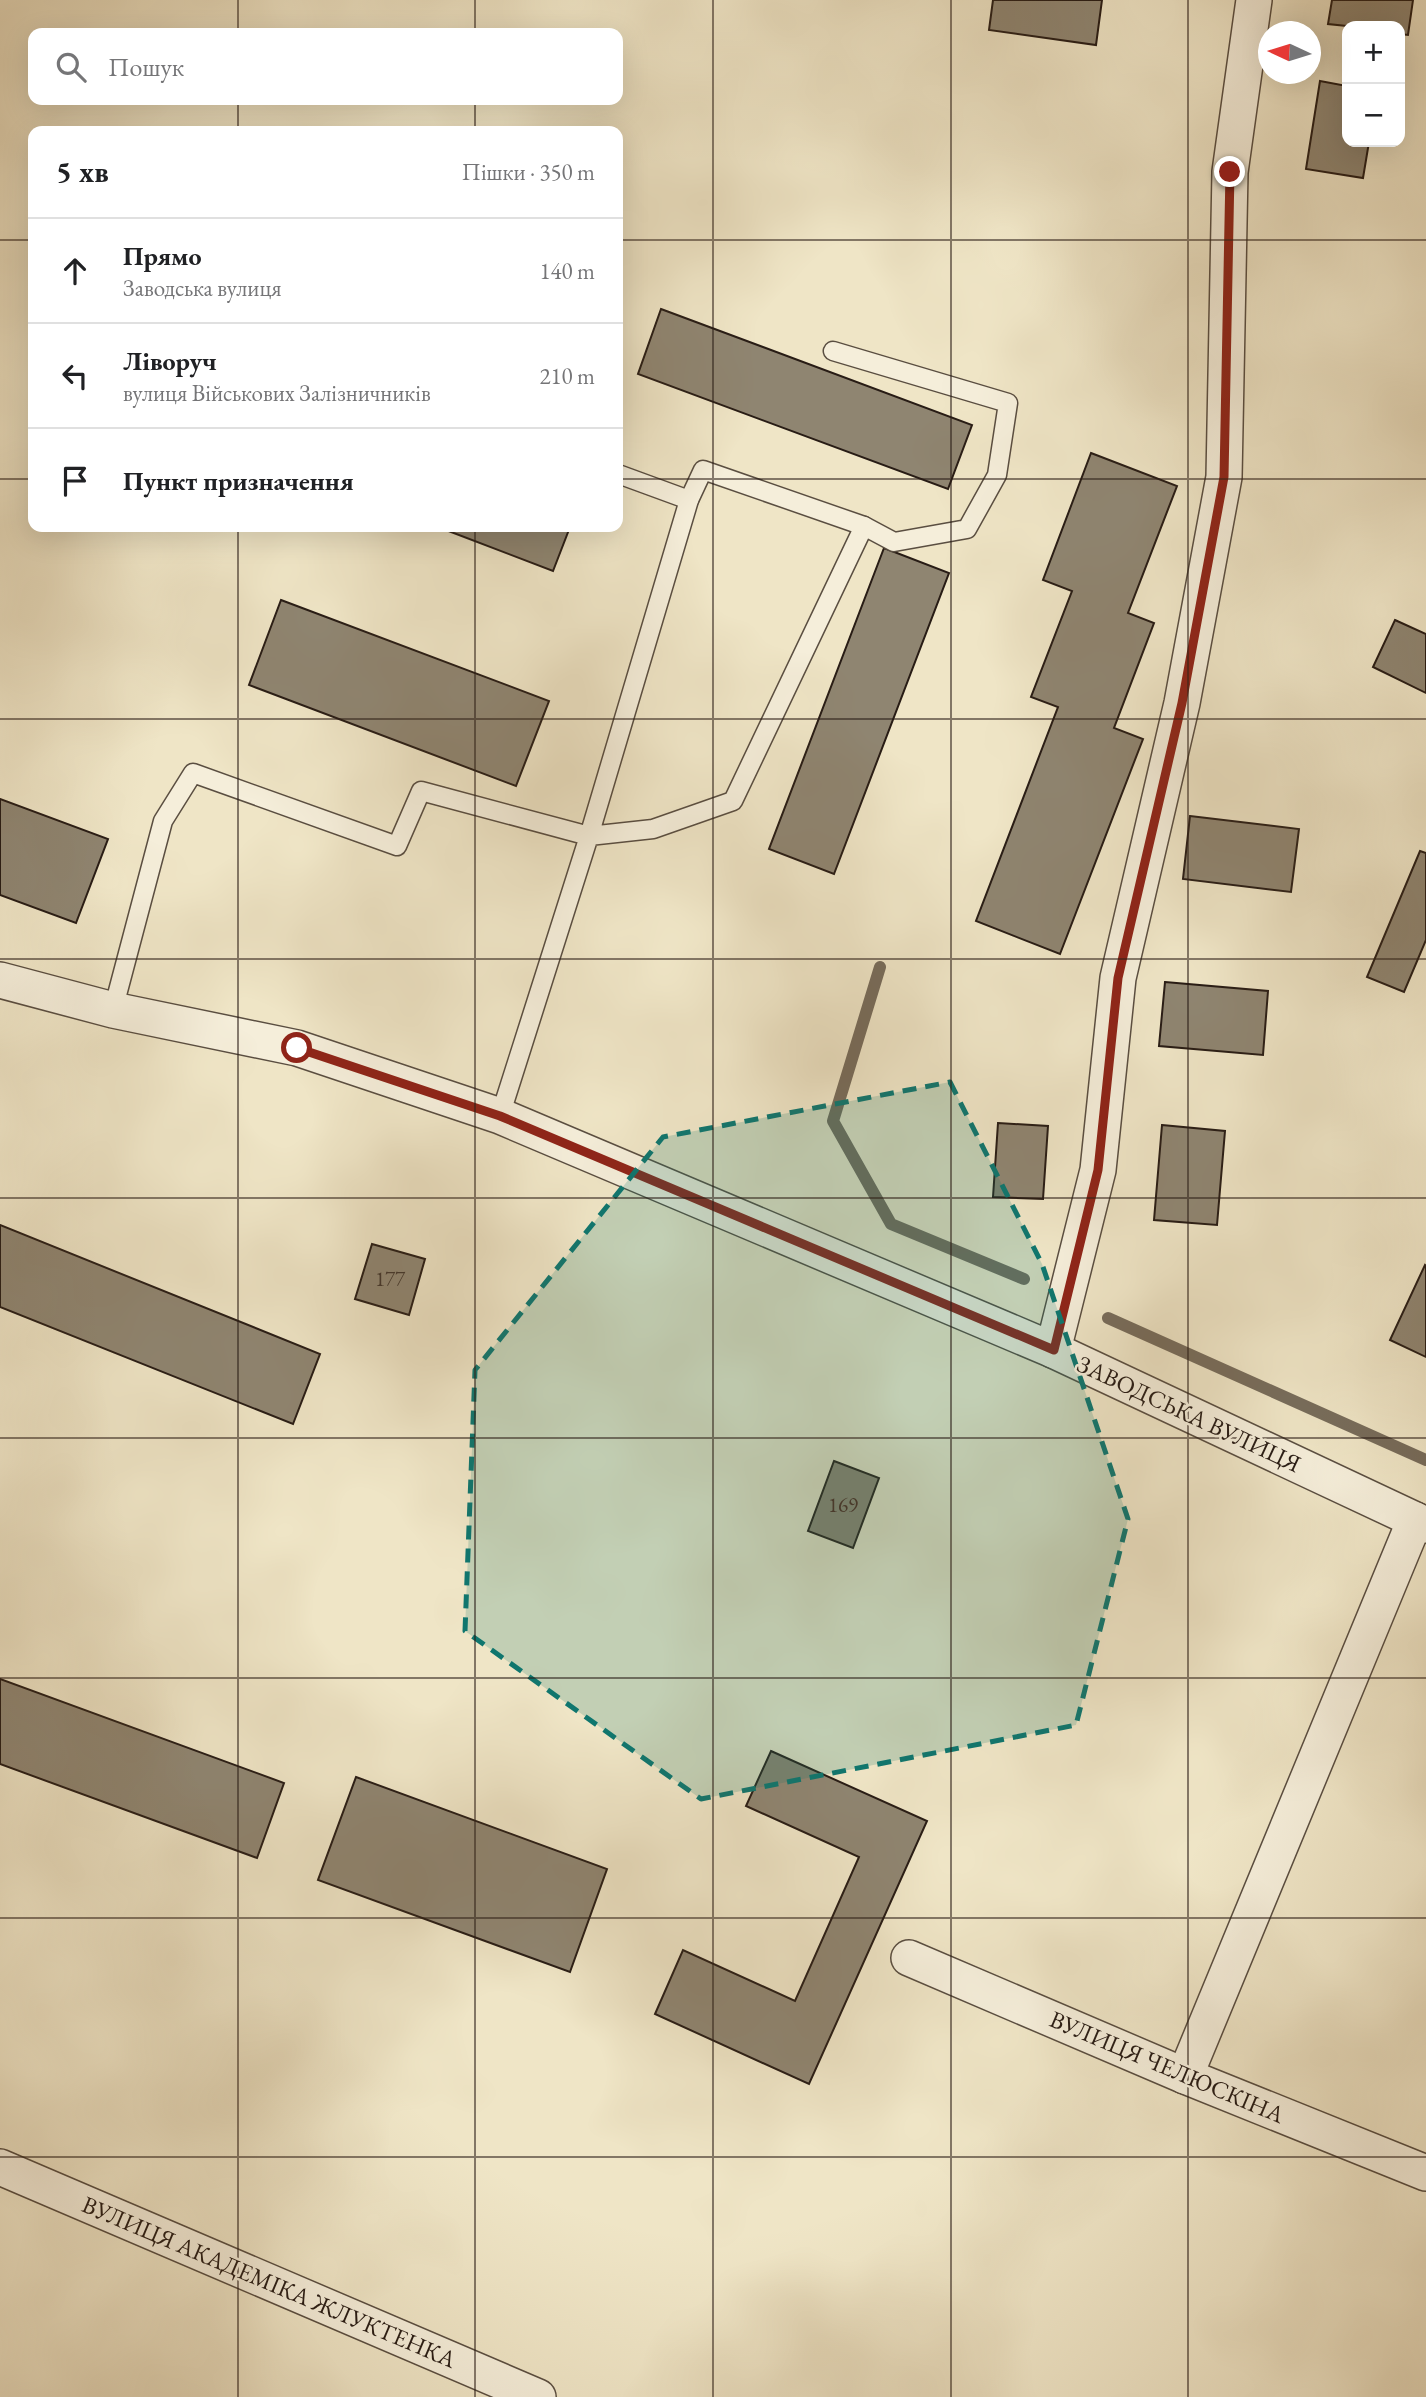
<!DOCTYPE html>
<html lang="uk">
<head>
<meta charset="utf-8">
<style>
  body { margin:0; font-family:"EB Garamond",serif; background:#f6f6f6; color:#202124 }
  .controls { position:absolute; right:21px; top:21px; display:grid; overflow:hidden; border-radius:14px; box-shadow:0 7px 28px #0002 }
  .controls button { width:63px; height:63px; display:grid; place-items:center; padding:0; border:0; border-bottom:2px solid #e0e0e0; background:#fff; color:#202124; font:35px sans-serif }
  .compass { position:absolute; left:1258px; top:21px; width:63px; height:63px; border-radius:50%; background:#fff; box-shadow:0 7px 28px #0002; rotate:274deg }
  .stop { position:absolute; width:21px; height:21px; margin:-16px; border:5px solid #8f2418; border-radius:50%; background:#fff }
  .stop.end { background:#8f2418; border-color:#fff; box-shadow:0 2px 7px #0008 }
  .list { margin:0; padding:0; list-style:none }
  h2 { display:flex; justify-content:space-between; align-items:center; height:91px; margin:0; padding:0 28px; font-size:30px }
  h2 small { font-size:23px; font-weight:400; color:#757577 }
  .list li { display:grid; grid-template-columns:46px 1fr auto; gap:21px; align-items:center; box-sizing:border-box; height:105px; padding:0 28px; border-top:2px solid #e0e0e0 }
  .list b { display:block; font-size:26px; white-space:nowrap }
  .list p { margin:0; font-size:23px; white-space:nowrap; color:#757577 }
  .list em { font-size:23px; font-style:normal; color:#757577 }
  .icon { flex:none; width:38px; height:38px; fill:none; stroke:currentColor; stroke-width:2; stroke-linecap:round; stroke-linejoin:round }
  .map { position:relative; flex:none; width:1426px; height:2397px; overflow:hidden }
  .search { position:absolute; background:#fff; box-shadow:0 7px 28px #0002; left:28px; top:28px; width:595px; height:77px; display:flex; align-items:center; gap:18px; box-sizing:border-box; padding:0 24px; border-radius:14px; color:#757577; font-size:26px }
  .panel { position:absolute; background:#fff; box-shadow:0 7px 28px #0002; left:28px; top:126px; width:595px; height:406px; border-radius:14px }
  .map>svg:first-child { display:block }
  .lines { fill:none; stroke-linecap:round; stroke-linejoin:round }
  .stream { stroke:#776c5b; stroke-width:12 }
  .building { fill:#8f8571; stroke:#281c15; stroke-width:2 }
  .service-casing { stroke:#5a4e41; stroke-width:21 }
  .minor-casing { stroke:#5a4e41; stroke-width:38 }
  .service { stroke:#f5eeda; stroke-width:18 }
  .minor { stroke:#f5eeda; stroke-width:35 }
  .route { stroke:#8f2418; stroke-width:9 }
  .marked { fill:#0f766e; fill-opacity:0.2; stroke:#0f766e; stroke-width:5; stroke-dasharray:14 9; stroke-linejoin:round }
  .grid { fill:none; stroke:#281c15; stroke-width:2; stroke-opacity:0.55 }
  .labels { text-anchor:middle; stroke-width:5; stroke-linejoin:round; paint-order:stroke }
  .number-label { font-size:21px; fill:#42362c }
  .street-label { font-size:24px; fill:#281c15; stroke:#f5eeda }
</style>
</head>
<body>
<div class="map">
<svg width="1426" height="2397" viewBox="0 0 1426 2397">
  <rect width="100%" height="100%" fill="#efe5c6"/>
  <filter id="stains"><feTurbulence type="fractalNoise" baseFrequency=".00286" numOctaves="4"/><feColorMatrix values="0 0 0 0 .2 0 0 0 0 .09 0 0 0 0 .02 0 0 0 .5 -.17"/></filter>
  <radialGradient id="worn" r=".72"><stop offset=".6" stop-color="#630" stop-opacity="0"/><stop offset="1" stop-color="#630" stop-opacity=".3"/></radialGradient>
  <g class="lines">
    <g class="stream">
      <path d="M880,967L833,1121L891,1224L1024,1279"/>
      <path d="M1108,1318L1426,1460"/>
    </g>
  </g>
  <g class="building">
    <path d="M993,0H1102L1096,45L989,30Z"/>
    <path d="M1332,0H1413L1408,35L1400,34V26H1347L1328,24Z"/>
    <path d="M1320,81L1347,86V142H1369L1363,178L1306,169Z"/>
    <path d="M661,309L972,425L948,489L638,374Z"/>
    <path d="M1091,453L1177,486L1128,613L1154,623L1114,728L1143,739L1060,954L976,921L1058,707L1031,697L1072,591L1043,580Z"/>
    <path d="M438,527H570L553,571Z"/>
    <path d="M884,548L949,573L834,874L769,849Z"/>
    <path d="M281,600L549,701L516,786L249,685Z"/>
    <path d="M1395,620L1426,634V693L1373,667Z"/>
    <path d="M0,799L108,839L76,923L0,895Z"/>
    <path d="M1190,816L1299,829L1291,892L1183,879Z"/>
    <path d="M1420,851L1426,853V940L1404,992L1367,977Z"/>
    <path d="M1165,982L1268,991L1263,1055L1159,1046Z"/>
    <path d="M998,1123L1048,1126L1043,1199L993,1197Z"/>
    <path d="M1162,1125L1225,1131L1217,1225L1154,1220Z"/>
    <path d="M0,1225L320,1354L293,1424L0,1307Z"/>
    <path d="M372,1244L425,1259L409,1315L355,1299Z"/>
    <path d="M1425,1265L1426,1266V1357L1390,1340Z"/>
    <path d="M834,1461L879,1478L853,1548L808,1531Z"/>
    <path d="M0,1679L284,1783L257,1858L0,1764Z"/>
    <path d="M771,1751L927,1821L809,2084L655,2014L683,1950L795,2001L859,1857L746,1806Z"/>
    <path d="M356,1777L607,1869L570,1972L318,1880Z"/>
  </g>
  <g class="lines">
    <g class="service-casing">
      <g id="service">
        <path d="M833,351L1008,403L997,475L967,529L894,542L864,526"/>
        <path d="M618,474L689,500"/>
        <path d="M113,1010L163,821L193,773L397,846L421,791L589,836L653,829L733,801L864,526L703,470L689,500L589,836L500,1116"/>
      </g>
    </g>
    <g class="minor-casing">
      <g id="minor">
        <path d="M0,980L113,1010L297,1048L500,1116L1053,1350L1426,1525"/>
        <path d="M1053,1350L1098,1170L1118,978L1182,703L1224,477L1230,172L1254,0"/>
        <path d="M909,1958L1185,2076L1426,2173"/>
        <path d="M1185,2076L1415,1520"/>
        <path d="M0,2167L538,2397"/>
      </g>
    </g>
    <use href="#service" class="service"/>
    <use href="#minor" class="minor"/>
  </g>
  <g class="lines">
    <path class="route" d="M297,1048L500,1116L1054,1350L1098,1170L1118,978L1182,703L1224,477L1230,172"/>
  </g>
  <path class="marked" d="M950,1082L1042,1264L1128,1519L1076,1725L701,1799L465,1631L475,1370L663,1137Z"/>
  <path class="grid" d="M238,0V33M475,0V33M713,0V2397M951,0V2397M1188,0V2397M238,100V131M475,100V131M0,240H33M618,240H1426M0,479H33M618,479H1426M238,527V2397M475,527V2397M0,719H1426M0,959H1426M0,1198H1426M0,1438H1426M0,1678H1426M0,1918H1426M0,2157H1426"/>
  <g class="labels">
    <g class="number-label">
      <text x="390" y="1286">177</text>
      <text x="843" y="1512">169</text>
    </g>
    <g class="street-label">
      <text transform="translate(1189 1414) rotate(25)" y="8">ЗАВОДСЬКА ВУЛИЦЯ</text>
      <text transform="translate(1167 2067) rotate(23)" y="8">ВУЛИЦЯ ЧЕЛЮСКІНА</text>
      <text transform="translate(269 2282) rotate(23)" y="8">ВУЛИЦЯ АКАДЕМІКА ЖЛУКТЕНКА</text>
    </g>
  </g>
  <rect width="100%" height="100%" filter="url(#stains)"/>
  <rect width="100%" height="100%" fill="url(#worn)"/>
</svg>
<div class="controls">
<button>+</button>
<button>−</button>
</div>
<svg class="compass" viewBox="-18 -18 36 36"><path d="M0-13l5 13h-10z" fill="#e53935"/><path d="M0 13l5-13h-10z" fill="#757577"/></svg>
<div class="stop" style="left:297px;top:1048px"></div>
<div class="stop end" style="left:1230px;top:172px"></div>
<div class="search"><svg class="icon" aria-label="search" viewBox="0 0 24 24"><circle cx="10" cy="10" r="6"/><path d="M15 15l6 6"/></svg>Пошук</div>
<section class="panel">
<h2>5 хв<small>Пішки · 350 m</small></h2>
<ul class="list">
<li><svg class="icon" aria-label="ahead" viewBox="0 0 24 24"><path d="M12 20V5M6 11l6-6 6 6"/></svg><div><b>Прямо</b><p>Заводська вулиця</p></div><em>140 m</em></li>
<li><svg class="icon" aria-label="left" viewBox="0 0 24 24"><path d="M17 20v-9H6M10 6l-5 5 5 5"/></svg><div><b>Ліворуч</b><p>вулиця Військових Залізничників</p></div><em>210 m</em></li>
<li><svg class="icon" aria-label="arrive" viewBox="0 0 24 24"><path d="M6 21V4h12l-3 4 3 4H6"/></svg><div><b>Пункт призначення</b></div></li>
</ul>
</section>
</div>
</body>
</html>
